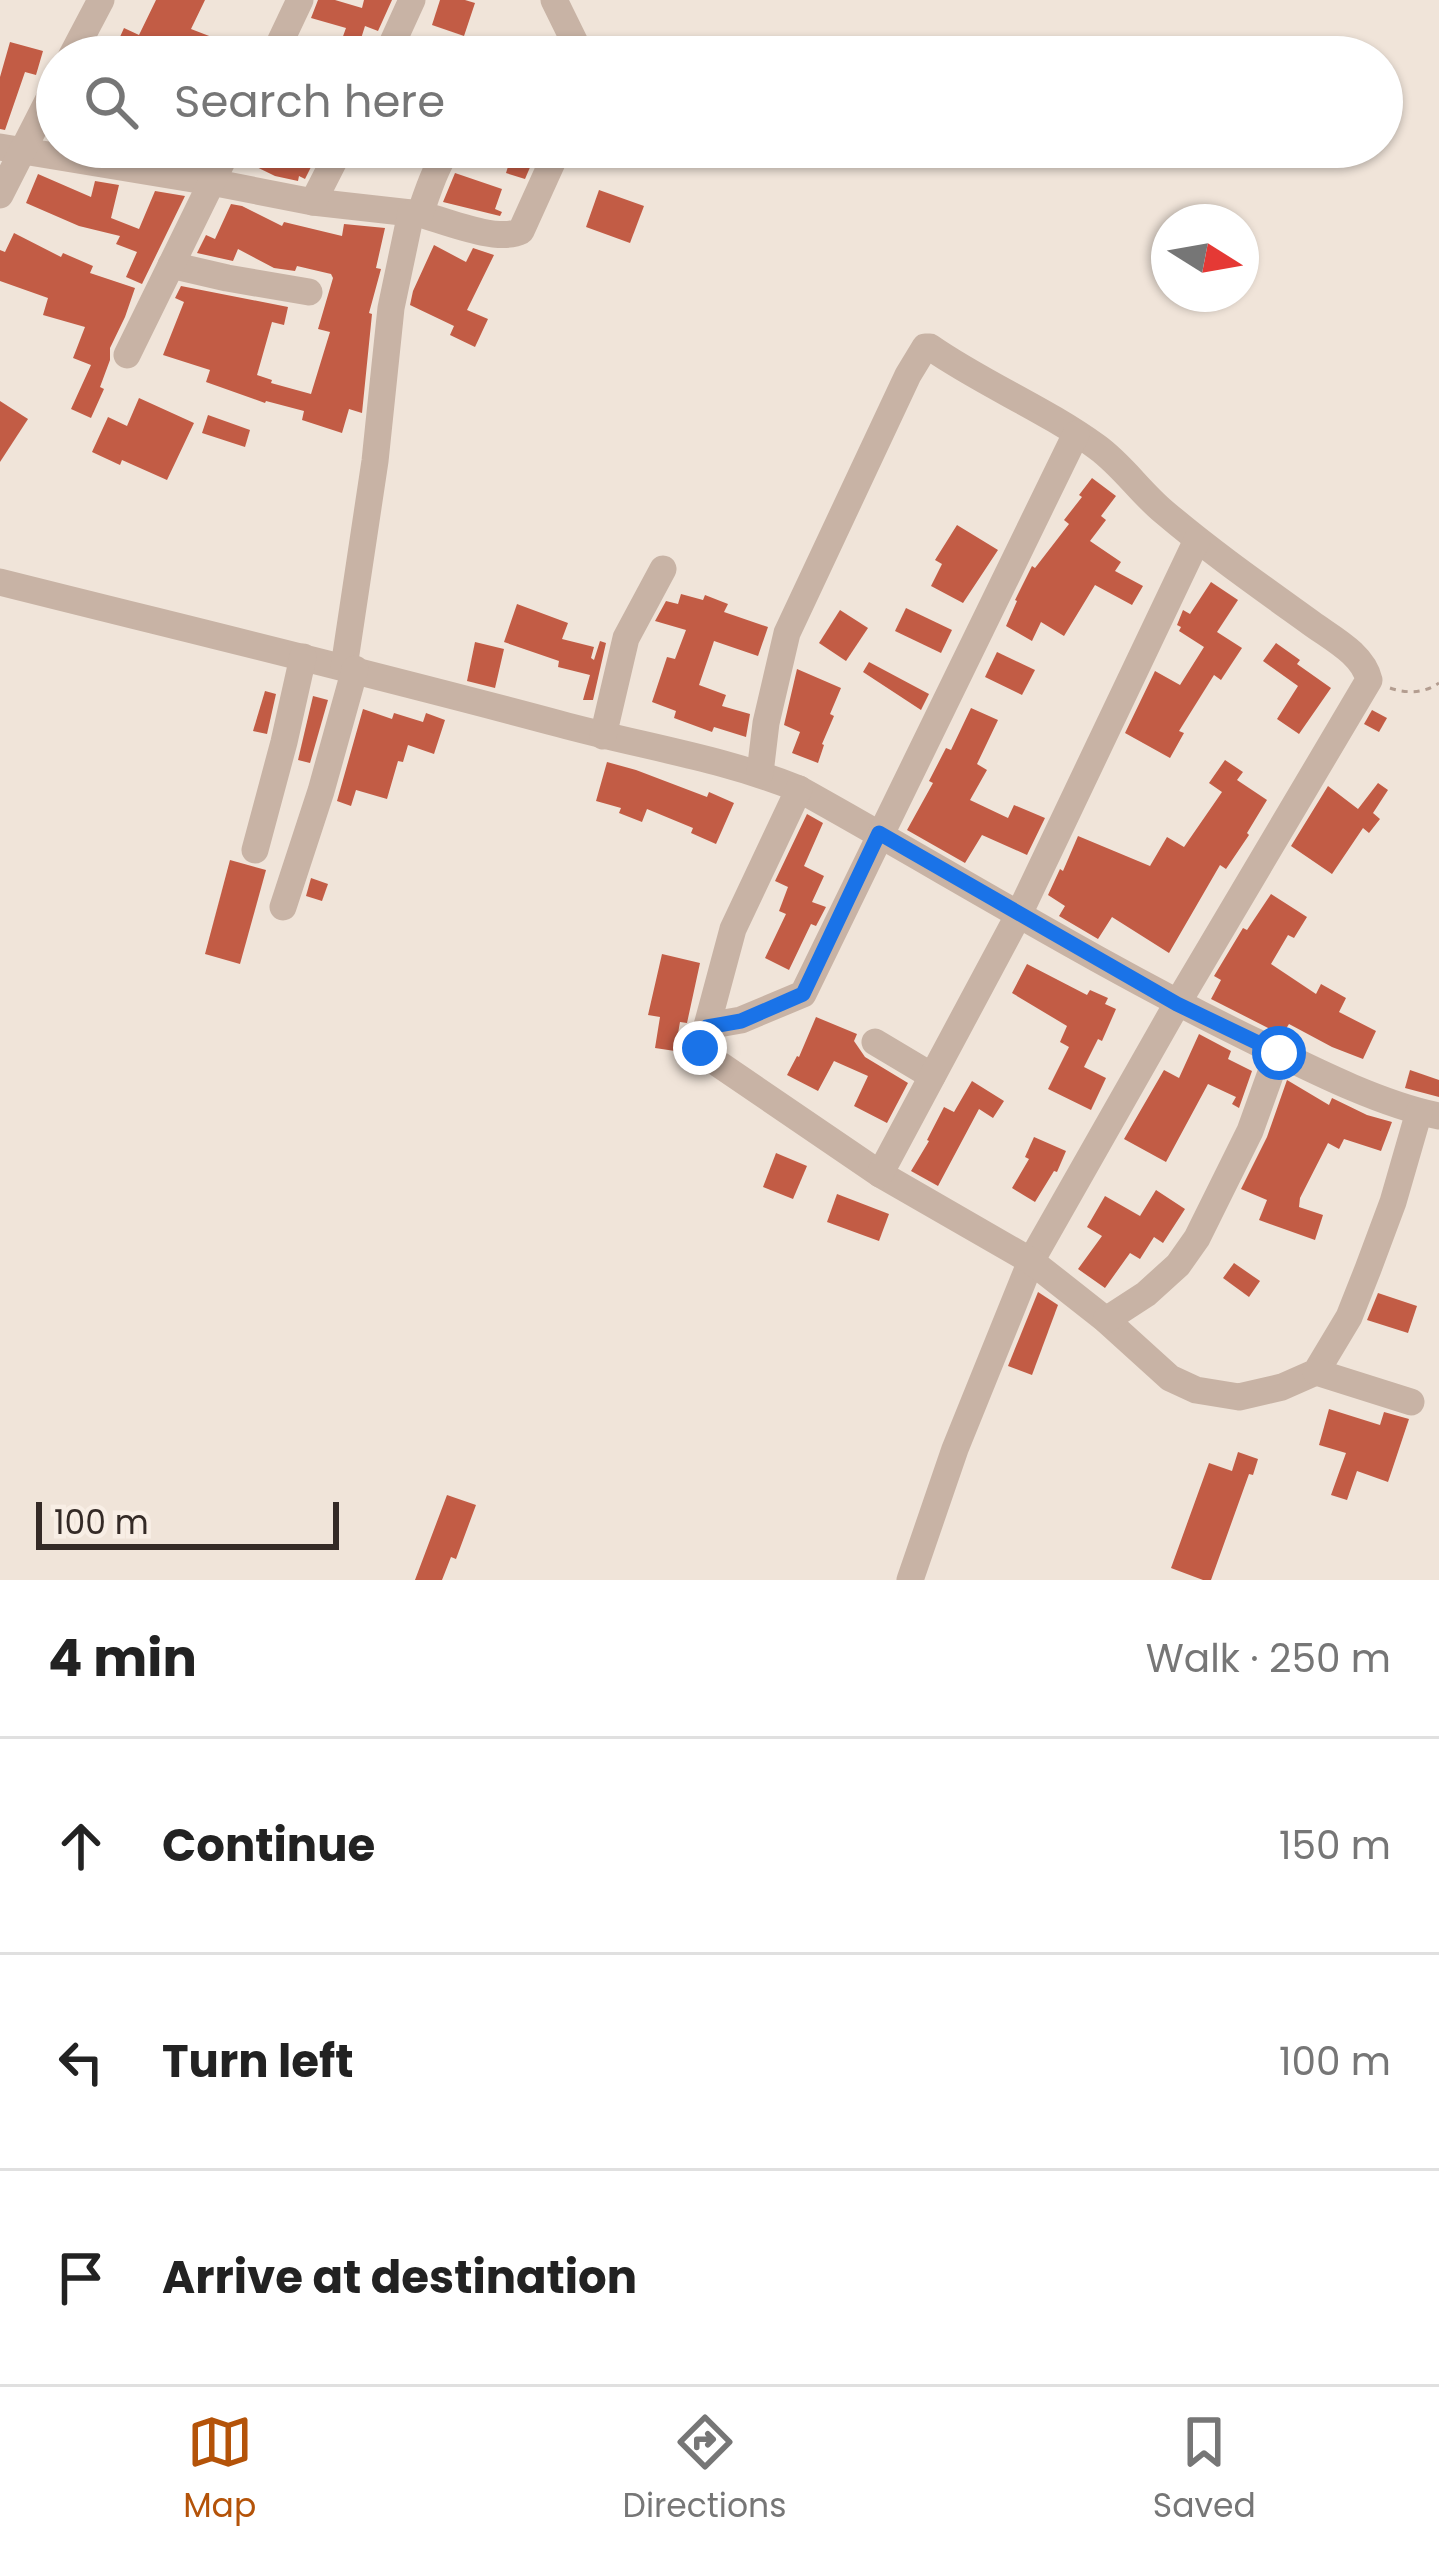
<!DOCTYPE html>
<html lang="en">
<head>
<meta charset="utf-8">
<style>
  body { margin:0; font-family:Poppins,sans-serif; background:#f2f2f2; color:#222 }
  .compass { position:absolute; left:1151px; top:204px; width:108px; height:108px; border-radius:50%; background:#fff; box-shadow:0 3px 9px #0004; rotate:101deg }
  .scale { position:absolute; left:36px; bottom:30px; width:303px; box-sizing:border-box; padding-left:12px; border:6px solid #342a26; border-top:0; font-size:33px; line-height:42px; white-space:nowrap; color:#342a26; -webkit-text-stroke:9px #f8eee5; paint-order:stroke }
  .stop { position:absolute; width:36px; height:36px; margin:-27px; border:9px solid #1a73e8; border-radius:50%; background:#fff }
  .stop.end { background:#1a73e8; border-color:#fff; box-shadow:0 3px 12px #0008 }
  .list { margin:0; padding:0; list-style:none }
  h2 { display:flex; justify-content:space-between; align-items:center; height:156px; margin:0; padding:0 48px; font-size:51px }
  h2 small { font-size:39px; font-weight:400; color:#767676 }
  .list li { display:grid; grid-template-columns:78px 1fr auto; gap:36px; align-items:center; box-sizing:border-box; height:216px; padding:0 48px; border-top:3px solid #e0e0e0 }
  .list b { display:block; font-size:45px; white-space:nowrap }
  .list em { font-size:39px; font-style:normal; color:#767676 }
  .icon { flex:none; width:66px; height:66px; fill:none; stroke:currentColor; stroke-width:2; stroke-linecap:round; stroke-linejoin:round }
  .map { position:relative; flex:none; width:1439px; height:1580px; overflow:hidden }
  .search { position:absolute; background:#fff; box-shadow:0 3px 9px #0004; left:36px; right:36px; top:36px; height:132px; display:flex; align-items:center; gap:30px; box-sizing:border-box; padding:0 42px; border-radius:66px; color:#767676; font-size:45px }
  .sheet { height:804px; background:#fff }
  nav { display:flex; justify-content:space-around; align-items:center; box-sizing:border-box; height:168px; border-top:3px solid #e0e0e0; background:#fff; font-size:33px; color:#767676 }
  nav a { display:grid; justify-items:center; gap:6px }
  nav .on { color:#b45309 }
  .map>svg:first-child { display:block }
  .building { fill:#c25c45 }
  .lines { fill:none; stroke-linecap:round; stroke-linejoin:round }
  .path { stroke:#b39d90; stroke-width:3; stroke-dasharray:6 6; stroke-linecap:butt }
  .minor { stroke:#c8b3a5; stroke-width:27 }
  .route { stroke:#1a73e8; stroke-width:15 }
</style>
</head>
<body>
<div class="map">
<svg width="1439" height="1580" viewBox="0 0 1439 1580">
  <rect width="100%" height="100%" fill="#f0e4d9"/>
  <g class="building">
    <path d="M156,0H205L191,29L256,54L255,57H136L115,48L124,28L139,35Z"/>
    <path d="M318,0H335L362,8L364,0H392L378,31L365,26L359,45L342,39L346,28L311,18Z"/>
    <path d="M440,0H465L475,3L464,36L432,25Z"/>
    <path d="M10,42L43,51L36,75L25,72L5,130L0,129V77Z"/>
    <path d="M133,147H184L178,158L143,153Z"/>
    <path d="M247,147H321L305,179L299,176L298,181L275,176L242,160Z"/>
    <path d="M577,147H640L635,168L575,154Z"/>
    <path d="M511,157L531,165L525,179L506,173Z"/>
    <path d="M455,173L502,189L495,209L502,212L500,216L443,202Z"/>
    <path d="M38,174L91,197L95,181L119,185L111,218L139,229L155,191L185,196L142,284L126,277L137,252L116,244L120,236L79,226L26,203Z"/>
    <path d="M599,190L644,206L630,243L586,227Z"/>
    <path d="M231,204L242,206L282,226L284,222L342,236L344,224L385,228L376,268L381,269L369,313L372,314L362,413L349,409L342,433L302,420L304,411L266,401L265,403L206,382L210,370L163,355L184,302L175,298L181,286L288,307L284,325L272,322L257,375L272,380L271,383L311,394L330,332L318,329L333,278L331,274L297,266L295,271L274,268L238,249L233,261L197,253L206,235L215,239Z"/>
    <path d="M14,233L61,257L63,253L93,266L90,273L135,288L125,317L110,348V360L100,387L104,389L91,418L71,409L91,365L73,358L85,327L43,315L48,298L0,281V250L5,252Z"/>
    <path d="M434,245L466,262L473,248L494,255L467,310L488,319L475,347L450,335L454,326L410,305L413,291Z"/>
    <path d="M139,398L194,423L167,480L122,460L120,465L92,452L108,417L127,426Z"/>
    <path d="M0,401L28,419L0,462Z"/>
    <path d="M208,415L250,430L245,447L202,433Z"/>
    <path d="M1092,478L1116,496L1101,516L1106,520L1090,541L1121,562L1115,571L1143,586L1132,605L1095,585L1064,636L1041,622L1032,641L1006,626L1017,601L1015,600L1032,566L1035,568L1069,524L1064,520L1082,497L1079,495Z"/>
    <path d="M957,525L998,550L963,603L931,586L942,564L935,560Z"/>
    <path d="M1211,582L1238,600L1217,632L1242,648L1221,680L1214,675L1179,731L1184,733L1170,758L1125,733L1155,671L1180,685L1204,647L1179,631L1181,627L1177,625L1183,610L1190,614Z"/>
    <path d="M681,594L703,600L705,595L728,604L724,612L768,627L758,656L714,641L699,685L726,695L722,706L750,714L746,737L714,727L712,732L674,718L676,711L652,702L667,657L675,659L686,630L655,621L666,601L678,604Z"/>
    <path d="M517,604L568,623L562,639L594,647L591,658L594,660L600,641L606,643L593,700H583L590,675L558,667L559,661L504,642Z"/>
    <path d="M906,608L952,630L941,653L895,631Z"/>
    <path d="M840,610L868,628L846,661L819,643Z"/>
    <path d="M475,642L504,649L495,688L467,681Z"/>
    <path d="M1276,643L1300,660L1297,664L1331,688L1299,734L1277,719L1298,686L1263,661Z"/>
    <path d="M997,652L1035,670L1022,695L985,677Z"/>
    <path d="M869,662L929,694L921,710L863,672Z"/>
    <path d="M797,669L841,688L830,714L834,716L822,744L824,745L818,763L792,753L800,732L784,725Z"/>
    <path d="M265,691L276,694L267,734L253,731Z"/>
    <path d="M313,696L328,700L310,763L298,760Z"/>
    <path d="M971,708L998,720L977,764L987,770L970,800L1008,818L1014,805L1045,818L1027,855L982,835L965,863L907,830L933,783L929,781L946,748L951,750Z"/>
    <path d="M363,709L392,719L394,713L423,722L426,713L445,720L434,754L408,745L403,762L398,761L387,799L356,790L351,806L337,801Z"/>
    <path d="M1372,710L1387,718L1379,732L1364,724Z"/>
    <path d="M1225,760L1243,772L1237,780L1267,800L1247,833L1249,835L1226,869L1220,865L1169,953L1112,917L1098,939L1059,916L1065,906L1048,895L1060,869L1063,871L1078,836L1150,866L1167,837L1184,847L1222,792L1209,783Z"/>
    <path d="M607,762L636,770L707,797L709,792L734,803L716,844L691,833L693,828L647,809L642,822L619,813L621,808L596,801Z"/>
    <path d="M1378,783L1388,790L1373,813L1380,819L1369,833L1363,828L1332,874L1291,846L1328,786L1358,809Z"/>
    <path d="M807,814L823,823L804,866L824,876L812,902L826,907L816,926L811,924L789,970L765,958L786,914L779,911L788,887L775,881Z"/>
    <path d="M230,860L266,870L240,964L205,954Z"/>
    <path d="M311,878L328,884L322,901L306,896Z"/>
    <path d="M1271,894L1307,917L1294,938L1288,935L1271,964L1316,994L1321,984L1346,998L1339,1012L1376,1031L1363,1059L1332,1047L1289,1024L1282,1035L1211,999L1221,980L1214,976L1243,928L1247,930Z"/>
    <path d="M662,954L700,963L687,1023L680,1022L675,1051L655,1048L660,1017L648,1015Z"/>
    <path d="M1027,964L1087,995L1090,990L1108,998L1105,1004L1116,1009L1102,1041L1098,1039L1084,1067L1106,1078L1091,1110L1048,1089L1069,1047L1060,1042L1067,1026L1012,993Z"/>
    <path d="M816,1017L857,1034L854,1041L865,1057L908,1083L887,1123L854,1106L868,1076L834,1061L818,1091L787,1075L797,1056L799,1057Z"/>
    <path d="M1199,1034L1231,1051L1228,1059L1252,1071L1239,1108L1232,1104L1236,1097L1208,1084L1166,1162L1124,1139L1164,1070L1179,1078Z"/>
    <path d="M1410,1070L1439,1080V1097L1405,1088Z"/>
    <path d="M1287,1080L1329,1105L1332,1098L1367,1115L1392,1122L1381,1151L1344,1139L1339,1149L1328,1143L1300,1198L1299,1207L1323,1215L1315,1240L1259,1220L1267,1200L1241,1189L1267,1137Z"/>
    <path d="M972,1081L1004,1101L993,1118L979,1109L938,1186L911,1171L929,1141L927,1140L944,1107L954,1112Z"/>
    <path d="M1034,1137L1066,1151L1057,1172L1054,1171L1035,1202L1012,1188L1029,1159L1025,1157Z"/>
    <path d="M776,1153L807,1166L793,1199L763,1187Z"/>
    <path d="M1156,1190L1185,1209L1163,1243L1154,1237L1140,1259L1130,1253L1105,1288L1078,1269L1102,1236L1087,1227L1105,1196L1140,1216Z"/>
    <path d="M837,1194L889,1214L879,1241L827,1222Z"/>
    <path d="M1234,1263L1260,1281L1249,1297L1223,1278Z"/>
    <path d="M1038,1292L1058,1305L1032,1375L1008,1366Z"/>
    <path d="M1378,1293L1417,1306L1408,1333L1367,1320Z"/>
    <path d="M1329,1409L1380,1425L1384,1412L1409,1419L1388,1482L1357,1471L1347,1500L1331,1495L1346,1453L1319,1445Z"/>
    <path d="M1238,1452L1258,1459L1253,1475L1249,1474L1211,1580H1203L1171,1568L1209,1463L1232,1471Z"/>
    <path d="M447,1495L476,1505L456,1559L451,1557L442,1580H415Z"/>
  </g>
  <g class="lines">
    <path class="path" d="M1390,688C1407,694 1425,693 1439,683"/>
    <g class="minor">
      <path d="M554,0L582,57"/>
      <path d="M71,57L101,0"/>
      <path d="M273,57L300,0"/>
      <path d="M386,57L412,0"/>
      <path d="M0,147L211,182L313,202L411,213"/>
      <path d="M0,195L57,83"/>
      <path d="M313,202L341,147"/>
      <path d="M420,214C445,221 498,243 521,231L559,147"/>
      <path d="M171,265L227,278L309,292"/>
      <path d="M127,355L229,147"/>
      <path d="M0,582C187,629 374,674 560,724C640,746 723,758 799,789C950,873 1098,965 1254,1041C1309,1068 1379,1104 1439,1116"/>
      <path d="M344,667L375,461L391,308L411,213L420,214C425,200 439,153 454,148C461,146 469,149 476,150"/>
      <path d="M603,736L626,638L663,569"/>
      <path d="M760,773L766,723L787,633L908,375L925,347H930C983,384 1045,409 1097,447C1122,465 1140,492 1164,512C1211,552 1261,587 1311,623C1333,639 1363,654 1369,680L1177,1004L1031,1261L955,1449L910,1580"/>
      <path d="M799,789L733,929L701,1048L704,1054L880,1174L1031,1261L1106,1320L1170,1378L1196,1390L1239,1397L1282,1387L1316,1372L1349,1317L1368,1269L1393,1202L1419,1112"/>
      <path d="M255,850L284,742L303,657"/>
      <path d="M283,907L321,791L355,669"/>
      <path d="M707,1026L741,1020L803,994L1076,434"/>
      <path d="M875,1042L932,1076"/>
      <path d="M880,1174L1019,914L1197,540"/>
      <path d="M1106,1320L1146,1294L1178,1265L1197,1238L1250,1131L1278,1053"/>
      <path d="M1316,1372L1411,1402"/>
    </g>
  </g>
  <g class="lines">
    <path class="route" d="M700,1048L707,1027L741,1021L803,994L879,833L1177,1004L1279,1053"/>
  </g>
</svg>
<svg class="compass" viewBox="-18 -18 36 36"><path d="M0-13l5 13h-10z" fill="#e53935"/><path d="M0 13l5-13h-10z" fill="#767676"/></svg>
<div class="scale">100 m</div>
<div class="stop" style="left:1279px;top:1053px"></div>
<div class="stop end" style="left:700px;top:1048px"></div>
<div class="search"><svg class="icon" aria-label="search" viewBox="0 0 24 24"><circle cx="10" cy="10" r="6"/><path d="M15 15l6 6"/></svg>Search here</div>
</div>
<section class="sheet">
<h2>4 min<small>Walk · 250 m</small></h2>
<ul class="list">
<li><svg class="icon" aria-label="ahead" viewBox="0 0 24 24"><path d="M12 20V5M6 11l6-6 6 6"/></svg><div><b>Continue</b></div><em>150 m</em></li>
<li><svg class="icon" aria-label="left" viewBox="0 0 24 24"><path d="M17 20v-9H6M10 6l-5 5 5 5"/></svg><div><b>Turn left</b></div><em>100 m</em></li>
<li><svg class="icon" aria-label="arrive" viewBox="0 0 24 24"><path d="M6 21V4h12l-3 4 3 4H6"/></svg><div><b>Arrive at destination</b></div></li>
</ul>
</section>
<nav>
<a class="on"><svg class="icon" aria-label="map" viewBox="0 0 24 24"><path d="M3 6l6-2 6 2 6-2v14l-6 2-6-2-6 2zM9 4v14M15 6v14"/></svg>Map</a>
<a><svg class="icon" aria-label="directions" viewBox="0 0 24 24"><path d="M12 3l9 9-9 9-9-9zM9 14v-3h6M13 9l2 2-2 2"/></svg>Directions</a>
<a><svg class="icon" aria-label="saved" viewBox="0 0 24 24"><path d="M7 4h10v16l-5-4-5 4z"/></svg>Saved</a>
</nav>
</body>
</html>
